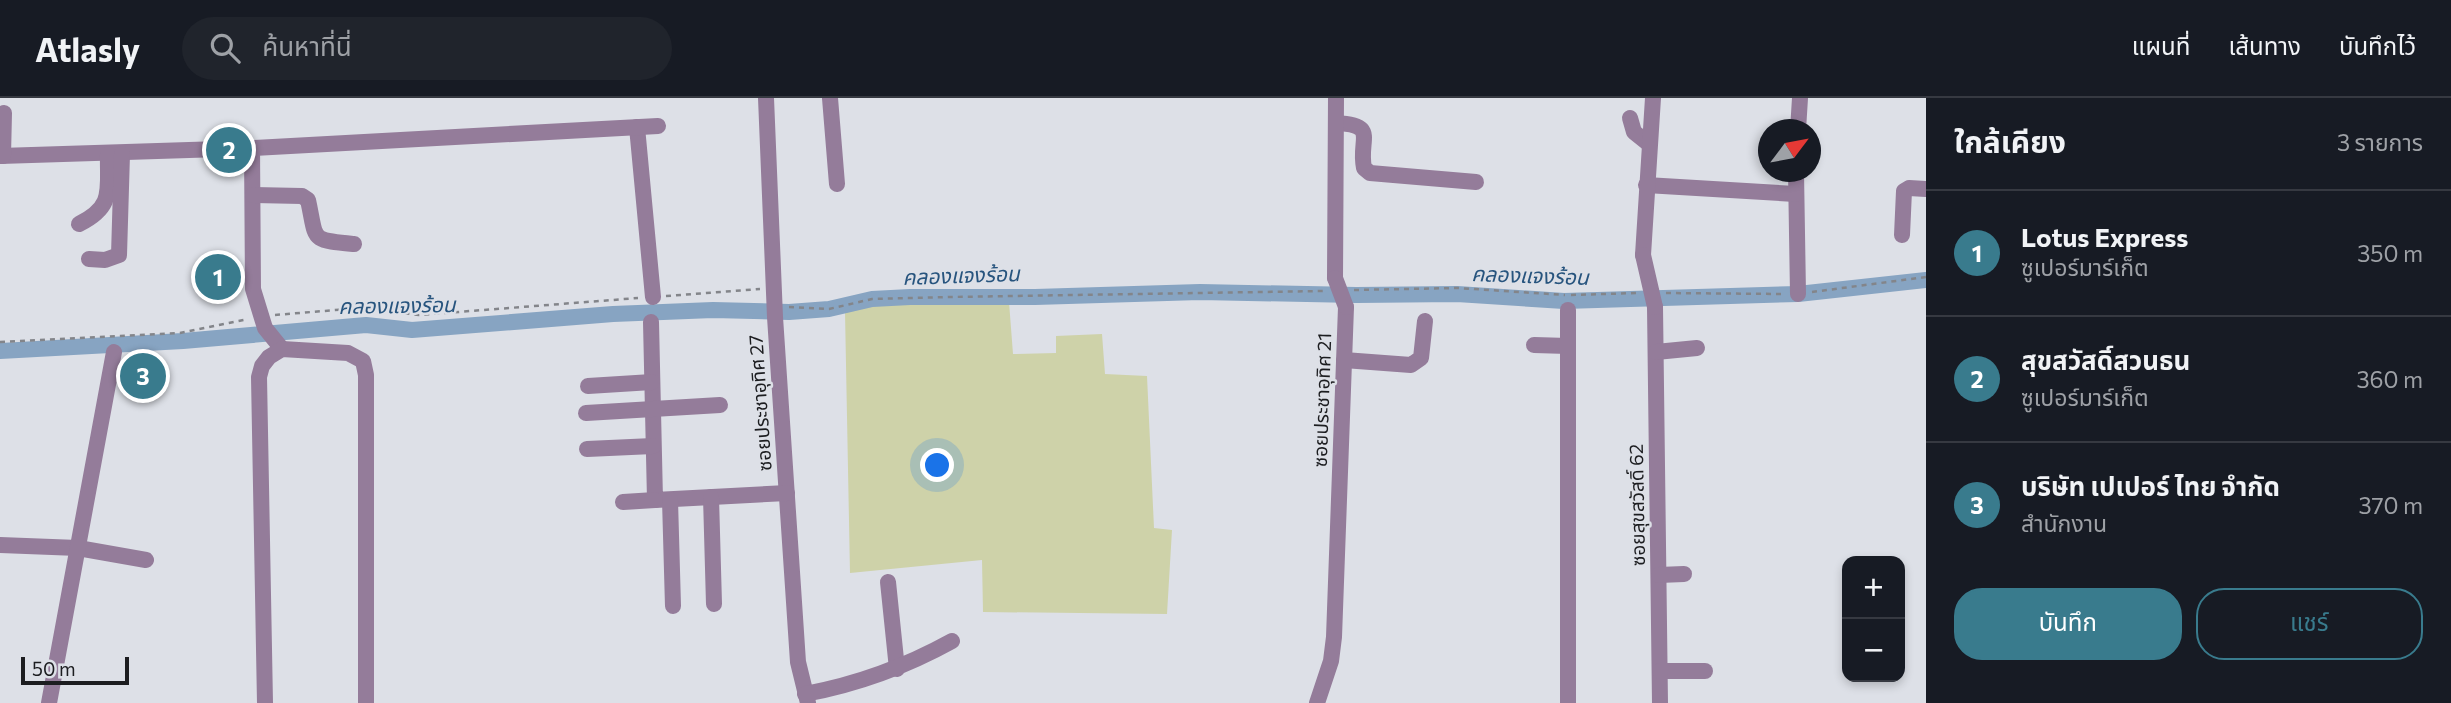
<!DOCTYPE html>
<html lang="th">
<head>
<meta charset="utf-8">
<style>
  body { margin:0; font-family:Commissioner,"Noto Sans Thai",sans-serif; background:#20242c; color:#f1f3f6 }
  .controls { position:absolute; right:21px; bottom:21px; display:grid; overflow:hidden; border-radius:14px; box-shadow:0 4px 10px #0003 }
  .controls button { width:63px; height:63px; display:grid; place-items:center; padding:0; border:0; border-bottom:2px solid #363941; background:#171b24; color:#f1f3f6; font:35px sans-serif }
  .compass { position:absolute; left:1758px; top:21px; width:63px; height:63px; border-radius:50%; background:#171b24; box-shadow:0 4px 10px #0003; rotate:58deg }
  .scale { position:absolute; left:21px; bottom:18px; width:108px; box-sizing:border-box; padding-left:7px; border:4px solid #1c1d20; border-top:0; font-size:19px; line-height:24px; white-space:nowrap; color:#1c1d20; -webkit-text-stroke:5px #dde0e7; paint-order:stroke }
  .you { position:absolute; left:938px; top:368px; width:24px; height:24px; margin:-18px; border:5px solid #fff; border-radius:50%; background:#1a73e8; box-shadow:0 0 0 10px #1a73e833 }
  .badge { display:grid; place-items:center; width:46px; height:46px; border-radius:50%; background:#397b8d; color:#fff; font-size:23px; font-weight:700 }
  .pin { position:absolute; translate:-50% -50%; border:4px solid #fff; box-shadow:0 2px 7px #0006 }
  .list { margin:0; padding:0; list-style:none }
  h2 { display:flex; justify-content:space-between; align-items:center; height:91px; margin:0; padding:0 28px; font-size:30px }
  h2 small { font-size:23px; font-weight:400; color:#9ea1a6 }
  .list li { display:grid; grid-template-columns:46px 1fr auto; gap:21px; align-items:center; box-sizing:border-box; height:126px; padding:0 28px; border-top:2px solid #363941 }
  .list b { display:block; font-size:26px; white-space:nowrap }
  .list p { margin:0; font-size:23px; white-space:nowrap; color:#9ea1a6 }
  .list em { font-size:23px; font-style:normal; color:#9ea1a6 }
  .actions { display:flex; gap:14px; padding:21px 28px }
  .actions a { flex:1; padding:16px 0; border:2px solid #397b8d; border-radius:28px; text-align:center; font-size:24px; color:#397b8d }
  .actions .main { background:#397b8d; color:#fff }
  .icon { flex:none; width:38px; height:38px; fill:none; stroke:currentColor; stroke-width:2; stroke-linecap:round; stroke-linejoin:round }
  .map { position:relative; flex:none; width:1926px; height:605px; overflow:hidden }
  header { display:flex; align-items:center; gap:42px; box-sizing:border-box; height:98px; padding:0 35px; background:#171b24; border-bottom:2px solid #363941 }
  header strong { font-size:33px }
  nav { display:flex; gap:38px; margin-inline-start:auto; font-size:24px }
  .search { width:490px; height:63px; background:#20242c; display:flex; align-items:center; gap:18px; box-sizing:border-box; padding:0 24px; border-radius:38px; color:#9ea1a6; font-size:26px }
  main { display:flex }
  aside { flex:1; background:#171b24 }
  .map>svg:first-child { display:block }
  .green { fill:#ced2a9 }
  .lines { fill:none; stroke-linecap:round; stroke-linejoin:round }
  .canal { stroke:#87a4c2; stroke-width:16 }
  .path { stroke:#83858a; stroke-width:2.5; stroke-dasharray:5 5; stroke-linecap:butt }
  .minor { stroke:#947c9a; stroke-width:16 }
  .minor-bridge { stroke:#947c9a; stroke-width:16 }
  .labels { text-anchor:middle; stroke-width:5; stroke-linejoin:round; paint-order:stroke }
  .street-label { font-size:19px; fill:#1c1d20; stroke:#dde0e7 }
  .water-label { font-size:21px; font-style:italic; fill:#27547e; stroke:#dde0e7 }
</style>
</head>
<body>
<header>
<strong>Atlasly</strong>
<div class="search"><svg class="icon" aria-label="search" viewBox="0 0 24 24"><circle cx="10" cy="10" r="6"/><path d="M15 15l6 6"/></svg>ค้นหาที่นี่</div>
<nav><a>แผนที่</a><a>เส้นทาง</a><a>บันทึกไว้</a></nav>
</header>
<main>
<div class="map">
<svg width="1926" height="605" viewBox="0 0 1926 605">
  <rect width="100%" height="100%" fill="#dde0e7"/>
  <path class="green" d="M892,202L1009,204L1013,256L1056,255V238L1102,236L1105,276L1147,278L1154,430L1172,432L1167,516L983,514L982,462L850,475L845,214L855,208Z"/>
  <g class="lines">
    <path class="canal" d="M0,253L183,243L366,227L412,232L613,216L713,212L789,214L829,211L872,201L910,199H1035L1200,194L1356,197L1457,196L1564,203L1798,196L1926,182"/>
    <g class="path">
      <path d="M1354,192L1458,190L1565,197"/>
      <path d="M1812,194L1926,179"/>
      <path d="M1666,195L1785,196"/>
      <path d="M1571,197L1638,195"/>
      <path d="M666,198L760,191"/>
      <path d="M789,209L829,211L872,201L950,199L1323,193"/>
      <path d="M275,217L360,210L419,217L638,200"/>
      <path d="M0,244L180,235L248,221"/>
    </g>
    <g class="minor">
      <path d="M766,0L775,219L798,564L808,605"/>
      <path d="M830,0L837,86"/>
      <path d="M1630,20L1634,34L1649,46"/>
      <path d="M1336,25C1379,27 1358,41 1364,70L1370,75L1476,84"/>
      <path d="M637,29L653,199"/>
      <path d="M1798,32L1800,0"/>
      <path d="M252,50L253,191L265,230L282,251"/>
      <path d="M0,58L252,50L658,28"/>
      <path d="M3,58L4,15"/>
      <path d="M1796,74L1798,196"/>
      <path d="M1646,87L1795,96"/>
      <path d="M253,97L302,98L308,102C317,143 309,142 354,146"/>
      <path d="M79,126C115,108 107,92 108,56"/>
      <path d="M1902,137L1904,93L1909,90L1926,91"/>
      <path d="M1643,157L1653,0"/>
      <path d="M89,161L105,162L119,157L122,56"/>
      <path d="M1335,180L1336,0"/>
      <path d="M1655,209L1660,605"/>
      <path d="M651,224L655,402L787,395"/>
      <path d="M1534,247L1568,248"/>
      <path d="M1656,254L1697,250"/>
      <path d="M1344,262L1411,267L1421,260L1425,223"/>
      <path d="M588,288L652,284"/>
      <path d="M586,315L720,307"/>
      <path d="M587,351L653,348"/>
      <path d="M711,399L714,506"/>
      <path d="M670,402L673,508"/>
      <path d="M623,404L655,402"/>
      <path d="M0,447L78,450L146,462"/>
      <path d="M1659,477L1684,476"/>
      <path d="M888,484L897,571"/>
      <path d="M1660,573H1705"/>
      <path d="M805,596C859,586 905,569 952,543"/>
      <path d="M49,605L114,254"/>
      <path d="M265,605L259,279L262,268L269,259L282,251L348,255L363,263L366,277V605"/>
      <path d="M1317,605L1331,563L1334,539L1346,209"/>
      <path d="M1568,605V212"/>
    </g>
    <g class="minor-bridge">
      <path d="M1643,157L1655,209"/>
      <path d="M1335,180L1346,209"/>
    </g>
  </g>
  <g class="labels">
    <g class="street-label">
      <text transform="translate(1322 302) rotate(-88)" y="7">ซอยประชาอุทิศ 21</text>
      <text transform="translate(760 305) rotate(-94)" y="7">ซอยประชาอุทิศ 27</text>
      <text transform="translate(1637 407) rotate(-91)" y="7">ซอยสุขสวัสดิ์ 62</text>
    </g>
    <g class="water-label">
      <text transform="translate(961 178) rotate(-2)" y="7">คลองแจงร้อน</text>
      <text transform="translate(1530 178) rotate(2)" y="7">คลองแจงร้อน</text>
      <text transform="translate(397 208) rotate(-1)" y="7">คลองแจงร้อน</text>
    </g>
  </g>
</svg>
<div class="controls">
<button>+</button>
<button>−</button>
</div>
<svg class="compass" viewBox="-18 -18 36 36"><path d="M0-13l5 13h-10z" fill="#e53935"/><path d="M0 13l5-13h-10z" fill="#9ea1a6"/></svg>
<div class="scale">50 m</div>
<div class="you"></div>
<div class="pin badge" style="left:218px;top:179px">1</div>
<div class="pin badge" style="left:229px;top:52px">2</div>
<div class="pin badge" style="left:143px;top:278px">3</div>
</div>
<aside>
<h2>ใกล้เคียง<small>3 รายการ</small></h2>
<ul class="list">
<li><span class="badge">1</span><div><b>Lotus Express</b><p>ซูเปอร์มาร์เก็ต</p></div><em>350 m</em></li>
<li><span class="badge">2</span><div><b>สุขสวัสดิ์สวนธน</b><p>ซูเปอร์มาร์เก็ต</p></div><em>360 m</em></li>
<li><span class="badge">3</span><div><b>บริษัท เปเปอร์ ไทย จำกัด</b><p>สำนักงาน</p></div><em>370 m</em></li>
</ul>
<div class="actions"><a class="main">บันทึก</a><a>แชร์</a></div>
</aside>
</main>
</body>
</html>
